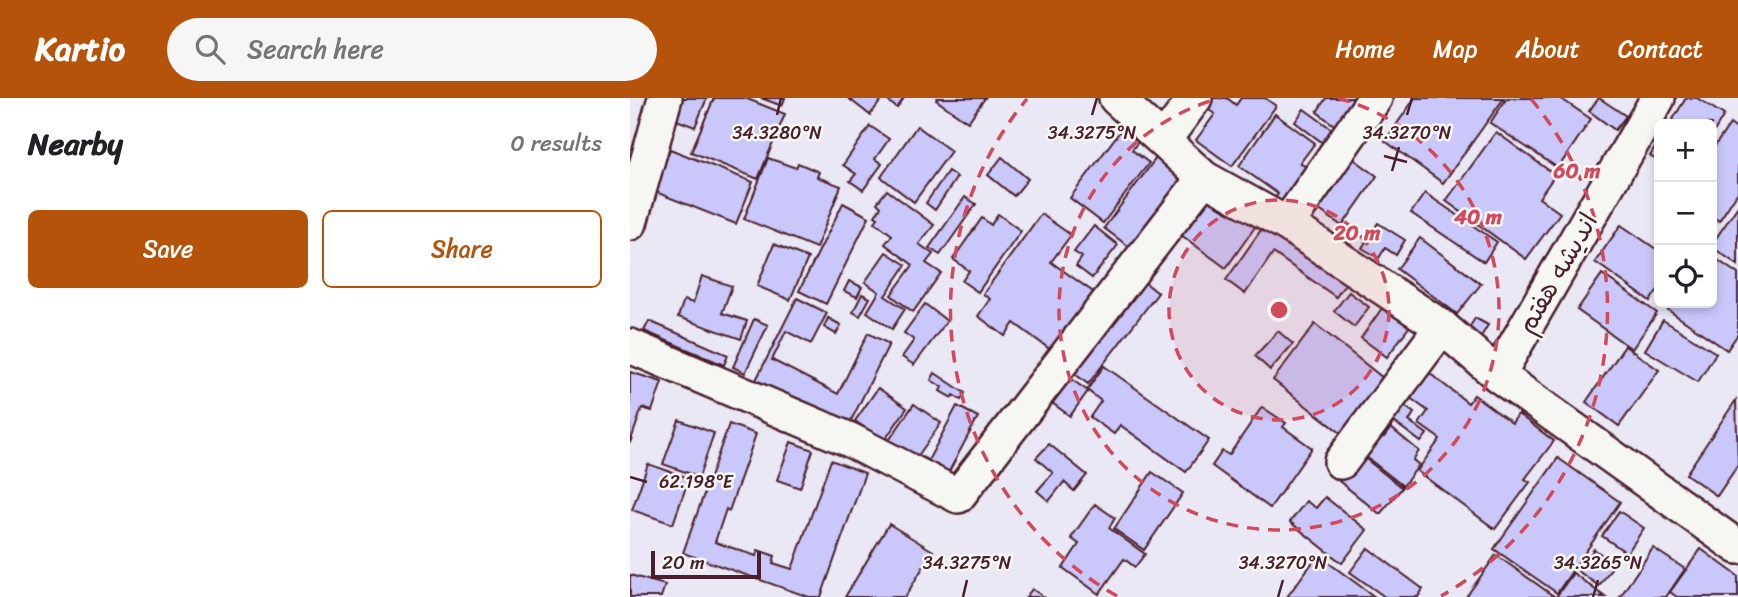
<!DOCTYPE html>
<html lang="en">
<head>
<meta charset="utf-8">
<style>
  body { margin:0; font-family:Sriracha,"Playpen Sans Arabic",sans-serif; background:#f6f6f6; color:#202124 }
  .controls { position:absolute; right:21px; top:21px; display:grid; overflow:hidden; border-radius:10px; box-shadow:0 4px 10px #0003 }
  .controls button { width:63px; height:63px; display:grid; place-items:center; padding:0; border:0; border-bottom:2px solid #e0e0e0; background:#fff; color:#202124; font:35px sans-serif }
  .scale { position:absolute; left:21px; bottom:18px; width:110px; box-sizing:border-box; padding-left:7px; border:4px solid #4a1f2b; border-top:0; font-size:19px; line-height:24px; white-space:nowrap; color:#4a1f2b; -webkit-text-stroke:5px #f6f6f2; paint-order:stroke }
  .list { margin:0; padding:0; list-style:none }
  h2 { display:flex; justify-content:space-between; align-items:center; height:91px; margin:0; padding:0 28px; font-size:30px }
  h2 small { font-size:23px; font-weight:400; color:#757577 }
  .actions { display:flex; gap:14px; padding:21px 28px }
  .actions a { flex:1; padding:16px 0; border:2px solid #b45309; border-radius:10px; text-align:center; font-size:24px; color:#b45309 }
  .actions .main { background:#b45309; color:#fff }
  .icon { flex:none; width:38px; height:38px; fill:none; stroke:currentColor; stroke-width:2; stroke-linecap:round; stroke-linejoin:round }
  .map { position:relative; flex:none; width:1108px; height:499px; overflow:hidden }
  header { display:flex; align-items:center; gap:42px; box-sizing:border-box; height:98px; padding:0 35px; background:#b45309; color:#fff }
  header strong { font-size:33px }
  nav { display:flex; gap:38px; margin-inline-start:auto; font-size:24px }
  .search { width:490px; height:63px; background:#f6f6f6; display:flex; align-items:center; gap:18px; box-sizing:border-box; padding:0 24px; border-radius:38px; color:#757577; font-size:26px }
  main { display:flex }
  aside { flex:1; background:#fff }
  .map>svg:first-child { display:block }
  .building { fill:#cac8fa; stroke:#4a1f2b; stroke-width:2 }
  .lines { fill:none; stroke-linecap:round; stroke-linejoin:round }
  .street-casing { stroke:#4a1f2b; stroke-width:38 }
  .street { stroke:#f6f6f2; stroke-width:33 }
  .ticks { fill:none; stroke:#4a1f2b; stroke-width:2.5 }
  .ring { fill:none; stroke:#d1495b; stroke-width:3.5; stroke-dasharray:12 9 }
  .labels { text-anchor:middle; stroke-width:5; stroke-linejoin:round; paint-order:stroke }
  .street-label { font-size:26px; fill:#4a1f2b; stroke:#f6f6f2 }
  .ticks-label { font-size:18px; text-anchor:middle; fill:#4a1f2b; stroke:#f6f6f2; stroke-width:5; stroke-linejoin:round; paint-order:stroke }
  .centre { fill:#d1495b; stroke:#f6f6f2; stroke-width:3.5 }
  .ring-label { font-size:21px; text-anchor:middle; font-weight:bold; fill:#d1495b; stroke:#f6f6f2; stroke-width:5; stroke-linejoin:round; paint-order:stroke }
</style>
</head>
<body>
<header>
<strong>Kartio</strong>
<div class="search"><svg class="icon" aria-label="search" viewBox="0 0 24 24"><circle cx="10" cy="10" r="6"/><path d="M15 15l6 6"/></svg>Search here</div>
<nav><a>Home</a><a>Map</a><a>About</a><a>Contact</a></nav>
</header>
<main>
<aside>
<h2>Nearby<small>0 results</small></h2>
<ul class="list">
</ul>
<div class="actions"><a class="main">Save</a><a>Share</a></div>
</aside>
<div class="map">
<svg width="1108" height="499" viewBox="0 0 1108 499">
  <rect width="100%" height="100%" fill="#e9e8f4"/>
  <filter id="ink" filterUnits="userSpaceOnUse"><feTurbulence type="fractalNoise" baseFrequency=".0143" numOctaves="2"/><feDisplacementMap in="SourceGraphic" scale="14" xChannelSelector="R" yChannelSelector="G"/><feConvolveMatrix kernelMatrix="1 2 1 2 8 2 1 2 1" color-interpolation-filters="sRGB"/></filter>
  <g filter="url(#ink)">
    <g class="building">
      <path d="M49,0H77L65,29L41,20Z"/>
      <path d="M84,0H115L155,16L128,81L61,54Z"/>
      <path d="M131,0H155L152,8Z"/>
      <path d="M218,0H253L240,17Z"/>
      <path d="M254,0H274L267,10Z"/>
      <path d="M307,0H355L338,24L306,2Z"/>
      <path d="M573,0H597L606,7L611,0H635L646,8L602,68L566,42L585,16L569,6Z"/>
      <path d="M696,0H731L708,30L687,14Z"/>
      <path d="M785,0H874L813,85L755,43Z"/>
      <path d="M877,0H930L961,21L928,70L860,25Z"/>
      <path d="M969,0L996,18L985,32L959,13Z"/>
      <path d="M1056,0H1067L1094,17L1082,37V26H1040Z"/>
      <path d="M674,11L703,32L693,45L665,24Z"/>
      <path d="M645,16L685,45L670,65L676,69L660,93L665,96L655,110L644,101L648,96L609,68Z"/>
      <path d="M1100,26L1108,32V94L1089,123L1082,118V52Z"/>
      <path d="M240,28L259,41L245,61L252,66L233,92L220,83L226,76L213,67Z"/>
      <path d="M287,28L321,53L284,104L251,79Z"/>
      <path d="M494,28L510,41L502,52L519,65L473,125L440,100Z"/>
      <path d="M866,34L925,77L909,100L930,115L896,161L816,103Z"/>
      <path d="M1029,43V64L1020,58Z"/>
      <path d="M40,51L123,84L106,126L23,93Z"/>
      <path d="M717,56L747,78L712,128L681,106Z"/>
      <path d="M372,59L398,81L384,98L358,77Z"/>
      <path d="M138,60L166,70L168,65L189,74L187,79L211,88L186,150L114,121Z"/>
      <path d="M526,60L559,85L506,154L474,130Z"/>
      <path d="M318,73L327,79L305,112L296,105Z"/>
      <path d="M257,92L304,127L289,146L303,156L296,165L311,175L283,214L261,197L283,167L255,146L262,137L245,124L248,120L245,118L251,109L247,105Z"/>
      <path d="M575,94L625,129L596,170L547,134Z"/>
      <path d="M795,95L867,144L854,164L781,115Z"/>
      <path d="M335,99L346,106L310,157L299,150Z"/>
      <path d="M213,105L239,119L196,206L169,193Z"/>
      <path d="M1108,108V167L1082,149V146Z"/>
      <path d="M368,116L391,133L348,194L332,183L339,173L323,161L352,120L361,127Z"/>
      <path d="M411,116L441,137L421,164L466,196L425,255L384,225L375,238L348,218L360,201L353,196Z"/>
      <path d="M640,119L722,176L706,199L643,155L615,196L596,182Z"/>
      <path d="M748,125L775,142L766,157L755,150L749,160L732,150Z"/>
      <path d="M991,127L1029,153V190L1020,203L965,164Z"/>
      <path d="M464,128L488,147L462,180L446,168L452,159L444,154Z"/>
      <path d="M790,140L851,186L827,216L767,171Z"/>
      <path d="M144,146L178,160L160,202L127,188Z"/>
      <path d="M256,154L276,167L255,198L275,211L262,231L237,214L249,194L235,184Z"/>
      <path d="M1082,158L1108,176V236L1097,252L1038,212L1043,205H1082Z"/>
      <path d="M972,176L1027,215L1002,251L947,212Z"/>
      <path d="M72,178L102,188L92,215L117,223L111,241L48,219L54,202L63,205Z"/>
      <path d="M507,178L528,195L458,286L436,269Z"/>
      <path d="M219,183L232,189L227,199L214,193Z"/>
      <path d="M719,194L739,209L724,229L704,213Z"/>
      <path d="M232,196L240,200L230,218L223,214Z"/>
      <path d="M167,200L197,215L181,246L156,233L142,262L208,296L238,235L259,246L218,329L126,282Z"/>
      <path d="M295,206L317,223L284,267L272,259L284,242L274,235Z"/>
      <path d="M755,206L782,225L757,259L731,240Z"/>
      <path d="M198,220L211,227L206,236L194,229Z"/>
      <path d="M845,220L858,227L848,244L835,237Z"/>
      <path d="M124,221L138,227L115,275L103,269Z"/>
      <path d="M1033,222L1086,255L1068,284L1015,252Z"/>
      <path d="M19,223L98,257L94,267L14,233Z"/>
      <path d="M685,226L758,284L716,339L643,282Z"/>
      <path d="M648,233L663,246L640,272L625,258Z"/>
      <path d="M995,248L1029,272L989,328L956,304Z"/>
      <path d="M474,268L579,342L556,374L490,327L484,336L460,319L471,303L457,292Z"/>
      <path d="M794,271L838,305L844,297L882,325L888,316L924,343L895,381L900,384L865,431L787,373L810,341L789,326L798,313L775,296Z"/>
      <path d="M0,274L32,284L22,313L12,310L0,345Z"/>
      <path d="M305,275L335,295L331,302L323,297L322,300L310,293L312,289L301,282Z"/>
      <path d="M435,277L458,293L440,318L418,302Z"/>
      <path d="M248,290L277,310L254,343L225,323Z"/>
      <path d="M765,301L784,315L779,323L797,336L791,344L764,324L759,331L749,323Z"/>
      <path d="M1106,302L1108,367L1087,398L1056,376Z"/>
      <path d="M284,306L311,325L285,362L258,344Z"/>
      <path d="M327,308L348,319L314,383L293,372Z"/>
      <path d="M632,309L656,325L653,329L682,350L640,410L582,368L592,353L599,357Z"/>
      <path d="M49,322L84,335L69,379L33,366Z"/>
      <path d="M99,326L126,336L99,413L96,411L85,444L126,458L128,452L145,458L143,465L162,471L201,362L235,375L191,499H179L53,455Z"/>
      <path d="M740,328L754,339L761,330L789,353L783,362L789,367L773,388L730,354Z"/>
      <path d="M161,344L183,352L170,390L147,382Z"/>
      <path d="M419,346L457,377L444,393L434,384L419,403L407,393L423,375L406,360Z"/>
      <path d="M731,357L772,390L750,416L709,383Z"/>
      <path d="M928,360L990,404L927,495L864,451Z"/>
      <path d="M18,366L59,380L43,426L2,412Z"/>
      <path d="M522,374L553,395L514,452L484,431Z"/>
      <path d="M695,399L737,432L712,465L660,424L676,403L686,410Z"/>
      <path d="M465,406L485,420L479,430L515,456L505,469L494,461L469,496L433,470L449,446L441,440Z"/>
      <path d="M989,413L1014,430L997,455L972,438Z"/>
      <path d="M259,426L303,453L275,499H215Z"/>
      <path d="M738,450L793,491L788,499H755L720,474Z"/>
      <path d="M1023,450L1055,471L1036,499H990Z"/>
      <path d="M964,451L984,466L969,488L948,473Z"/>
      <path d="M1071,451L1108,478V499H1047L1040,494Z"/>
      <path d="M688,457L745,499H657Z"/>
      <path d="M866,457L925,499H836Z"/>
      <path d="M943,475L975,499H926Z"/>
      <path d="M0,477L35,487L31,499H0Z"/>
      <path d="M402,491L414,499H396Z"/>
    </g>
    <g class="lines">
      <g class="street-casing">
        <g id="street">
          <path d="M486,0L574,80L657,126L812,229L868,277L1108,449"/>
          <path d="M534,42L565,0"/>
          <path d="M0,125L35,0"/>
          <path d="M657,126L745,0"/>
          <path d="M0,248L220,342L328,398L574,80"/>
          <path d="M868,277L1028,0"/>
          <path d="M711,364L812,229"/>
        </g>
      </g>
      <use href="#street" class="street"/>
    </g>
  </g>
  <path class="ticks" d="M147,17L151,0M462,17L467,0M777,17L782,0M754,58L777,64M762,73L769,49M0,379L17,384M333,499L337,482M648,499L653,482M963,499L968,482"/>
  <circle cx="649" cy="212" r="110" fill="#d1495b" fill-opacity=".12"/>
  <g class="ring">
    <circle cx="649" cy="212" r="110"/>
    <path d="M708 0A220 220 0 1 1 590 0"/>
    <path d="M487 498A329 329 0 0 1 397 1M901 1A329 329 0 0 1 811 498"/>
  </g>
  <g class="labels">
    <g class="street-label">
      <text transform="translate(927 175) rotate(-60)" y="9">اندیشه هفتم</text>
    </g>
  </g>
  <g class="ticks-label">
    <text x="147" y="41">34.3280°N</text>
    <text x="462" y="41">34.3275°N</text>
    <text x="777" y="41">34.3270°N</text>
    <text x="66" y="390">62.198°E</text>
    <text x="337" y="471">34.3275°N</text>
    <text x="653" y="471">34.3270°N</text>
    <text x="968" y="471">34.3265°N</text>
  </g>
  <circle cx="649" cy="212" r="10" class="centre"/>
  <g class="ring-label">
    <text x="947" y="80">60 m</text>
    <text x="848" y="126">40 m</text>
    <text x="727" y="142">20 m</text>
  </g>
</svg>
<div class="controls">
<button>+</button>
<button>−</button>
<button><svg class="icon" aria-label="locate" viewBox="0 0 24 24"><circle cx="12" cy="12" r="6"/><path d="M12 2v4M12 18v4M2 12h4M18 12h4"/></svg></button>
</div>
<div class="scale">20 m</div>
</div>
</main>
</body>
</html>
